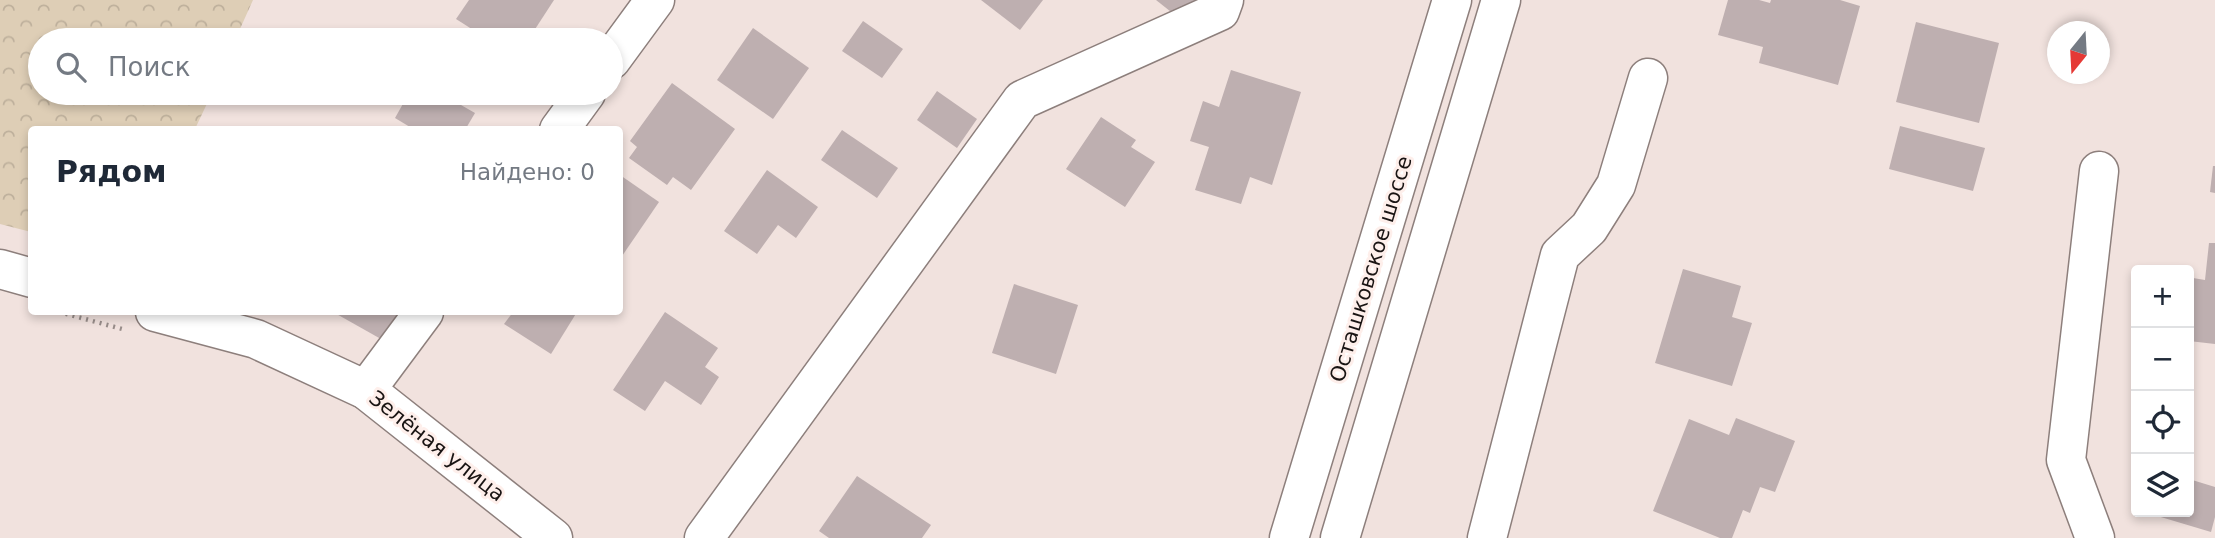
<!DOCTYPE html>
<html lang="ru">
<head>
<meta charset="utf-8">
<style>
  body { margin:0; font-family:"DejaVu Sans",sans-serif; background:#f6f6f7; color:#1f2937 }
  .controls { position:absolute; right:21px; bottom:21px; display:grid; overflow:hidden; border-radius:7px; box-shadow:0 4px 10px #0003 }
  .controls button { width:63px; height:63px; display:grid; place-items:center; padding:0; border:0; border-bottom:2px solid #e0e1e3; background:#fff; color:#1f2937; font:35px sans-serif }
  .compass { position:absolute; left:2047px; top:21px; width:63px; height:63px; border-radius:50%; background:#fff; box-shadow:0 4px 10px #0003; rotate:198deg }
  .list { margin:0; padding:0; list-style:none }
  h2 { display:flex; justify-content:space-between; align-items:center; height:91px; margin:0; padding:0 28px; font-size:30px }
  h2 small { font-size:23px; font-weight:400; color:#747a83 }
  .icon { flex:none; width:38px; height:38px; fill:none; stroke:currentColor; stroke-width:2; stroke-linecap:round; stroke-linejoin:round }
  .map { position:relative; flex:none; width:2215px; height:538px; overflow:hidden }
  .search { position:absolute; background:#fff; box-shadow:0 4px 10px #0003; left:28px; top:28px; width:595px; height:77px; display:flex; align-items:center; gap:18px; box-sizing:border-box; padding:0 24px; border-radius:38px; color:#747a83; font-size:26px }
  .panel { position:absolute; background:#fff; box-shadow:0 4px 10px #0003; left:28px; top:126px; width:595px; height:189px; border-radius:7px }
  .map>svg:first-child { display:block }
  .forest { fill:url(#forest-crowns) }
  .building { fill:#beafb0 }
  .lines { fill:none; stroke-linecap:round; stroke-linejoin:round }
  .minor-casing { stroke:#8d7f7c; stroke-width:41 }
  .major-casing { stroke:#8d7f7c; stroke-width:41 }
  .path { stroke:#988d8a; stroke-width:4.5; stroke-dasharray:2 5; stroke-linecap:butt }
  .minor { stroke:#fff; stroke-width:38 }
  .major { stroke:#fff; stroke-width:38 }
  .labels { text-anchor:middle; stroke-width:6; stroke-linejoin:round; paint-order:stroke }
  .street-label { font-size:21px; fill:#191413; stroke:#feefeb }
</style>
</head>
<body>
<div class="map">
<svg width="2215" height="538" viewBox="0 0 2215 538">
  <defs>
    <pattern id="forest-crowns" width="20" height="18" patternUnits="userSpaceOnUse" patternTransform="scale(1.75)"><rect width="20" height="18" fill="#deceb6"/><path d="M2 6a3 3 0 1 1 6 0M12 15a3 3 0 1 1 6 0" fill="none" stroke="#beb09c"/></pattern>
  </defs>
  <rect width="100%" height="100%" fill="#f1e2de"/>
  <path class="forest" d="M0,0H253L235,40H40V93H212L195,129L32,130L31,232L0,224Z"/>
  <g class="building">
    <path d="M469,0H554L528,40H489L456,19Z"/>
    <path d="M981,0H1043L1020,30Z"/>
    <path d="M1156,0H1195L1180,19Z"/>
    <path d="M1728,0H1759L1770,3L1771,0H1840L1860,6L1838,85L1759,63L1763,47L1718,35Z"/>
    <path d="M863,21L903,49L882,78L842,51Z"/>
    <path d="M1916,22L1999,43L1979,123L1896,102Z"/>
    <path d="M753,28L809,68L773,119L717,80Z"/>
    <path d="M1231,70L1301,92L1272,185L1250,177L1241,204L1195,190L1209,147L1190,141L1203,101L1219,107Z"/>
    <path d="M672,83L735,129L691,190L673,177L667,185L629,158L637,147L630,141Z"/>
    <path d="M937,91L977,119L957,148L917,120Z"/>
    <path d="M409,93H440L475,113L465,130H415L395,118Z"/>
    <path d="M1101,117L1136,140L1131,147L1155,162L1125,207L1066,169Z"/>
    <path d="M1900,126L1985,148L1973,191L1889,169Z"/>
    <path d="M842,130L898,168L877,198L821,160Z"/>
    <path d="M2213,166H2215V193L2210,192Z"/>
    <path d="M767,170L818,207L796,238L778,225L757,254L724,231Z"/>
    <path d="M620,175L659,202L620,259Z"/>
    <path d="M2209,243H2215V344L2189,341V312L2193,278L2205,280Z"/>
    <path d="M1683,269L1741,286L1732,317L1752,323L1732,386L1655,363Z"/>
    <path d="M1014,284L1078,305L1056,374L992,353Z"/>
    <path d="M333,312H407L388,343Z"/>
    <path d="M513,312H577L551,354L504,324Z"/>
    <path d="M665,312L718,348L705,367L719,377L701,405L665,381L645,411L613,390Z"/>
    <path d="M1736,418L1795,441L1775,492L1760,487L1750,513L1743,510L1732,538H1720L1653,511L1689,419L1729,435Z"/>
    <path d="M857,476L931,525L922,538H829L819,531Z"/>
    <path d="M2189,479L2215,487V517L2211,532L2144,512H2189Z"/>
  </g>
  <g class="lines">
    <g class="minor-casing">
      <g id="minor">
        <path d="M611,60L655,0"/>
        <path d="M559,130L586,93"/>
        <path d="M0,269L32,278"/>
        <path d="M155,312L256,339L366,390L553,538"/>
        <path d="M366,390L424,312"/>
        <path d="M704,538L1022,100L1220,11L1224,0"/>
        <path d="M1487,538L1560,255L1589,228L1616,185L1648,78"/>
        <path d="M2095,538L2066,460L2099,171"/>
      </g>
    </g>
    <g class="major-casing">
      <g id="major">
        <path d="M1289,538L1452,0"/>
        <path d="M1340,538L1501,0"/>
      </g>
    </g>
    <path class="path" d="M59,312L126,330"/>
    <use href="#minor" class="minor"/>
    <use href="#major" class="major"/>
  </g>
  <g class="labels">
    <g class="street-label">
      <text transform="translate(1371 269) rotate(-73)" y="7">Осташковское шоссе</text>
      <text transform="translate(437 446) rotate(38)" y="7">Зелёная улица</text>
    </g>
  </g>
</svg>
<div class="controls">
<button>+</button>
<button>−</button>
<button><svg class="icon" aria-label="locate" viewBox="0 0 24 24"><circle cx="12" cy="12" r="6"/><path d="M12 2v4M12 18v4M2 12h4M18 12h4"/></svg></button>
<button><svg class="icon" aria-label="layers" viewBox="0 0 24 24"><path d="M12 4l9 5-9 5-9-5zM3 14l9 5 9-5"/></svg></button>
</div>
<svg class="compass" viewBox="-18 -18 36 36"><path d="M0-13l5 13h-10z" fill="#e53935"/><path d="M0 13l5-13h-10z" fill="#747a83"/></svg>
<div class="search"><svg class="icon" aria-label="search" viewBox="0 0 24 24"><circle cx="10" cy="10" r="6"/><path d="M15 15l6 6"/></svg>Поиск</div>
<section class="panel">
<h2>Рядом<small>Найдено: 0</small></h2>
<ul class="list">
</ul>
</section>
</div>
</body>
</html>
